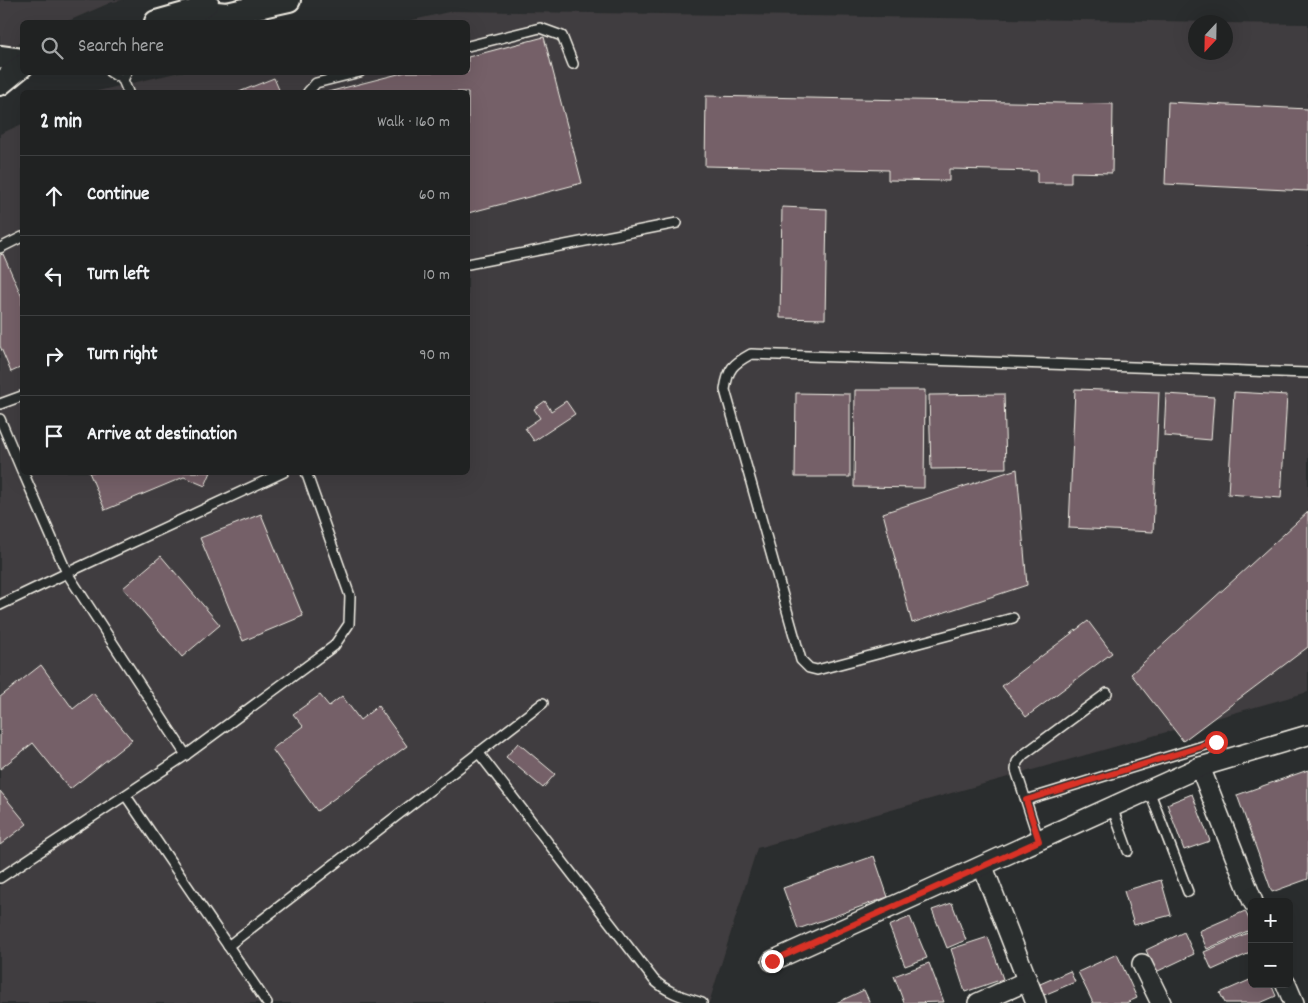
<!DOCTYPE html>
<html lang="en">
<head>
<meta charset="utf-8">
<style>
  body { margin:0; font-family:Dekko,sans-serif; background:#282a2a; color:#f1f3f6 }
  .controls { position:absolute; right:15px; bottom:15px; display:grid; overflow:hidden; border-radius:8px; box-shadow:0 5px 20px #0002 }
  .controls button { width:45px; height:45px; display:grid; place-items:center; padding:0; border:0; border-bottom:1px solid #3d3f40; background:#202222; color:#f1f3f6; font:25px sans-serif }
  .compass { position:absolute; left:1188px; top:15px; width:45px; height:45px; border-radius:50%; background:#202222; box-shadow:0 5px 20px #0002; rotate:202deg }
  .stop { position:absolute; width:15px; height:15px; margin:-11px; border:4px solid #d93025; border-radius:50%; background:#fff }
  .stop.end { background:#d93025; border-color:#fff; box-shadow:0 1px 5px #0008 }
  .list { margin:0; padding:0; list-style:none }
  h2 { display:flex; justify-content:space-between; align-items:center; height:65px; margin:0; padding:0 20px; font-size:21px }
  h2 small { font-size:16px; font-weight:400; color:#a2a4a5 }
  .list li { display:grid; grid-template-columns:32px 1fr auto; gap:15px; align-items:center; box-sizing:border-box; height:80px; padding:0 20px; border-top:1px solid #3d3f40 }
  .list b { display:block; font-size:19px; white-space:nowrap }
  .list em { font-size:16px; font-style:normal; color:#a2a4a5 }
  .icon { flex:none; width:28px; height:28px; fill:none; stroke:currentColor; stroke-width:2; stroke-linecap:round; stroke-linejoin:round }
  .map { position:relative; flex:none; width:1308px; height:1003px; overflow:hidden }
  .search { position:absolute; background:#202222; box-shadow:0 5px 20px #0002; left:20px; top:20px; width:450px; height:55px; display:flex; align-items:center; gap:12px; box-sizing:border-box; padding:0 18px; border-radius:8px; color:#a2a4a5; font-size:19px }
  .panel { position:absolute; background:#202222; box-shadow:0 5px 20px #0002; left:20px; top:90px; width:450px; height:385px; border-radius:8px }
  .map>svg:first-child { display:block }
  .built { fill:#403d3f }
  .building { fill:#746168; stroke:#f4f1e8 }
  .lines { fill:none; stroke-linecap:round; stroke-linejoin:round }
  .service-casing { stroke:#f4f1e8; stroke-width:12 }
  .minor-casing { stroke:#f4f1e8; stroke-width:22 }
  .tertiary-casing { stroke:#f4f1e8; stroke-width:26 }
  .service { stroke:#2a2d2e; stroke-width:9 }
  .minor { stroke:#2a2d2e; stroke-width:19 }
  .tertiary { stroke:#2a2d2e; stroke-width:22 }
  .route { stroke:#d93025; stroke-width:6 }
</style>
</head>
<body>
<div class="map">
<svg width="1308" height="1003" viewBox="0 0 1308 1003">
  <rect width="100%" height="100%" fill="#2a2d2e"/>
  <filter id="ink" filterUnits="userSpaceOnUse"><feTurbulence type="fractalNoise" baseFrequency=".02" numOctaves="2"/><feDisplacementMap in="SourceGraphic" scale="10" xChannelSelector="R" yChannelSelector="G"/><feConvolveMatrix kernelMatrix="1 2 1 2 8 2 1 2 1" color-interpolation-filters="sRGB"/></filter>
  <g filter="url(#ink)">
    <g class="built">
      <path d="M0,0H123L112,2L66,22H22V42L0,52Z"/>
      <path d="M453,11L1223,22H1196V52H1226V23L1308,24V692L757,848L709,1003H0V134L22,124V472H468V92H93L180,72H468V22H404Z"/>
    </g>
    <g class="building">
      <path d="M544,37L582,183L468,213V92H328L406,72H468V57Z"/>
      <path d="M274,78L280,92H239Z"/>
      <path d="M706,96L1113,104L1112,173L1071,172V183H1037V171L949,169V181L888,180V170L705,166Z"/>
      <path d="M1168,102L1308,109V191L1165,184Z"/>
      <path d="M782,207L827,209L825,319L780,318Z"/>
      <path d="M3,254L22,297V367L11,372L0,346V255Z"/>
      <path d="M1075,389L1159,392L1153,532L1069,528Z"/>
      <path d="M855,390H925L924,488L854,487Z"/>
      <path d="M1234,392L1287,395L1281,498L1228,494Z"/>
      <path d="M796,393L850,394V477H795Z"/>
      <path d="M1004,394L1006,468L931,469L929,395Z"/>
      <path d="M1166,394L1214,397L1211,440L1164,436Z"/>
      <path d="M545,401L551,411L566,401L575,414L534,441L525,428L540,418L534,409Z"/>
      <path d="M1017,469L1027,585L912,623L883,513Z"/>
      <path d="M89,472H211L205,486L184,477L105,510Z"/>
      <path d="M1308,512V647L1183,741L1131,674Z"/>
      <path d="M261,514L303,616L243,641L200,538Z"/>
      <path d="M161,556L220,625L182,657L123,588Z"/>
      <path d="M1088,621L1112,653L1026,717L1002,686Z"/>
      <path d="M41,665L73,709L93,693L132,740L70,789L33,743L0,769V697Z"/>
      <path d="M320,695L329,706L342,696L360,720L378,706L407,746L317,811L272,749L303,726L293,714Z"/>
      <path d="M518,743L555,774L543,788L506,757Z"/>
      <path d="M1308,770V879L1272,892L1237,795Z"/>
      <path d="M0,791L27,824L0,845Z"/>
      <path d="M1192,794L1210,841L1184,850L1167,804Z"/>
      <path d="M874,856L888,897L798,929L783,888Z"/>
      <path d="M1161,880L1171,915L1134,925L1124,891Z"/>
      <path d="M952,903L966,940L947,948L932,910Z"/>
      <path d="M1245,911L1252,925V929L1207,949L1199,931Z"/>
      <path d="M910,917L927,958L905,966L889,926Z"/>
      <path d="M1252,931V952L1212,970L1204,952Z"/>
      <path d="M1184,932L1194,954L1156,972L1146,950Z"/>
      <path d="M988,937L1003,979L965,992L951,949Z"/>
      <path d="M1117,954L1137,998L1126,1003H1093L1078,972Z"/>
      <path d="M929,963L944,1002L904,1003L894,976Z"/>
      <path d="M1070,971L1075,982L1044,995L1040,984Z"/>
      <path d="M1252,979V984H1271L1276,996L1260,1003H1225L1220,993Z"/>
      <path d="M864,990L870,1003H836Z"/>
    </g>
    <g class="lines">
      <g class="service-casing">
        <g id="service">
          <path d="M468,46L540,28L562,36L573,64"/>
          <path d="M110,72L123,80"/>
          <path d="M127,72L123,80L128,92"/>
          <path d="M308,92L316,83L360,72"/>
          <path d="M0,248L22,237"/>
          <path d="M468,264L677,223"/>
          <path d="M0,404L22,396"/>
          <path d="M0,419L22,471"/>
          <path d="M0,605L67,573L23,472"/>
          <path d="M1013,618L817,670L809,668L801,660L725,390C728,368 733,364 751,354L1308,373"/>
          <path d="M478,752L654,980C668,993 684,997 702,1003"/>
          <path d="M186,755L67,573L284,472"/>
          <path d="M1149,790L1188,892"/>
          <path d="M126,796L267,1003"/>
          <path d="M1026,800L1216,742"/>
          <path d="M1112,807L1128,851"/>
          <path d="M1039,841L1016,770L1017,762L1023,755L1107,693"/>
          <path d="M0,878L186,755L334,646L349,624L350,596L306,472"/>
          <path d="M228,946L543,703"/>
        </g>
      </g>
      <g class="minor-casing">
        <g id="minor">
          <path d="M1200,767L1253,902"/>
          <path d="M983,867L1036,1003"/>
          <path d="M772,961L1200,767L1308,735"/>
          <path d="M1142,964L1161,1003"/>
          <path d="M1286,984L1294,1003"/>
          <path d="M978,1003L1027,981"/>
        </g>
      </g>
      <g class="tertiary-casing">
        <g id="tertiary">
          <path d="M195,11L227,14L289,0"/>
          <path d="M156,22L195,11L207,3"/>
          <path d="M0,57L22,60"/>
          <path d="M0,84L22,66"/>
        </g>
      </g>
      <use href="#service" class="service"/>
      <use href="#minor" class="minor"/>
      <use href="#tertiary" class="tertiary"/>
    </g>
  </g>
  <g class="lines" filter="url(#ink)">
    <path class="route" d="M772,961L1039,841L1026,800L1216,742"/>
  </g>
</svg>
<div class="controls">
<button>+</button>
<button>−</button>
</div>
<svg class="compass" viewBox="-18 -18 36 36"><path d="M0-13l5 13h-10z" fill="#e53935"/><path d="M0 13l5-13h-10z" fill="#a2a4a5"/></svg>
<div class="stop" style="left:1216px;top:742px"></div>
<div class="stop end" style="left:772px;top:961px"></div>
<div class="search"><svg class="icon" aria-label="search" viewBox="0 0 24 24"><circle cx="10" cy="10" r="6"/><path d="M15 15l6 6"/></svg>Search here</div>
<section class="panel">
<h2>2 min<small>Walk · 160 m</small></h2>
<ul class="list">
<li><svg class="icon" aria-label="ahead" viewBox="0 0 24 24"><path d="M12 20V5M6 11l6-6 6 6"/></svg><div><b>Continue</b></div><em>60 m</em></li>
<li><svg class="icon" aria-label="left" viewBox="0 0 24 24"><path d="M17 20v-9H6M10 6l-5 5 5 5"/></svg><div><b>Turn left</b></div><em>10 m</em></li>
<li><svg class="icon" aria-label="right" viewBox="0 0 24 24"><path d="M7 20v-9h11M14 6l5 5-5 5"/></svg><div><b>Turn right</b></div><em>90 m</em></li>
<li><svg class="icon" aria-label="arrive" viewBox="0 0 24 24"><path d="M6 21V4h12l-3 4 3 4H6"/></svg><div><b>Arrive at destination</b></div></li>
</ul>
</section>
</div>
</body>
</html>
